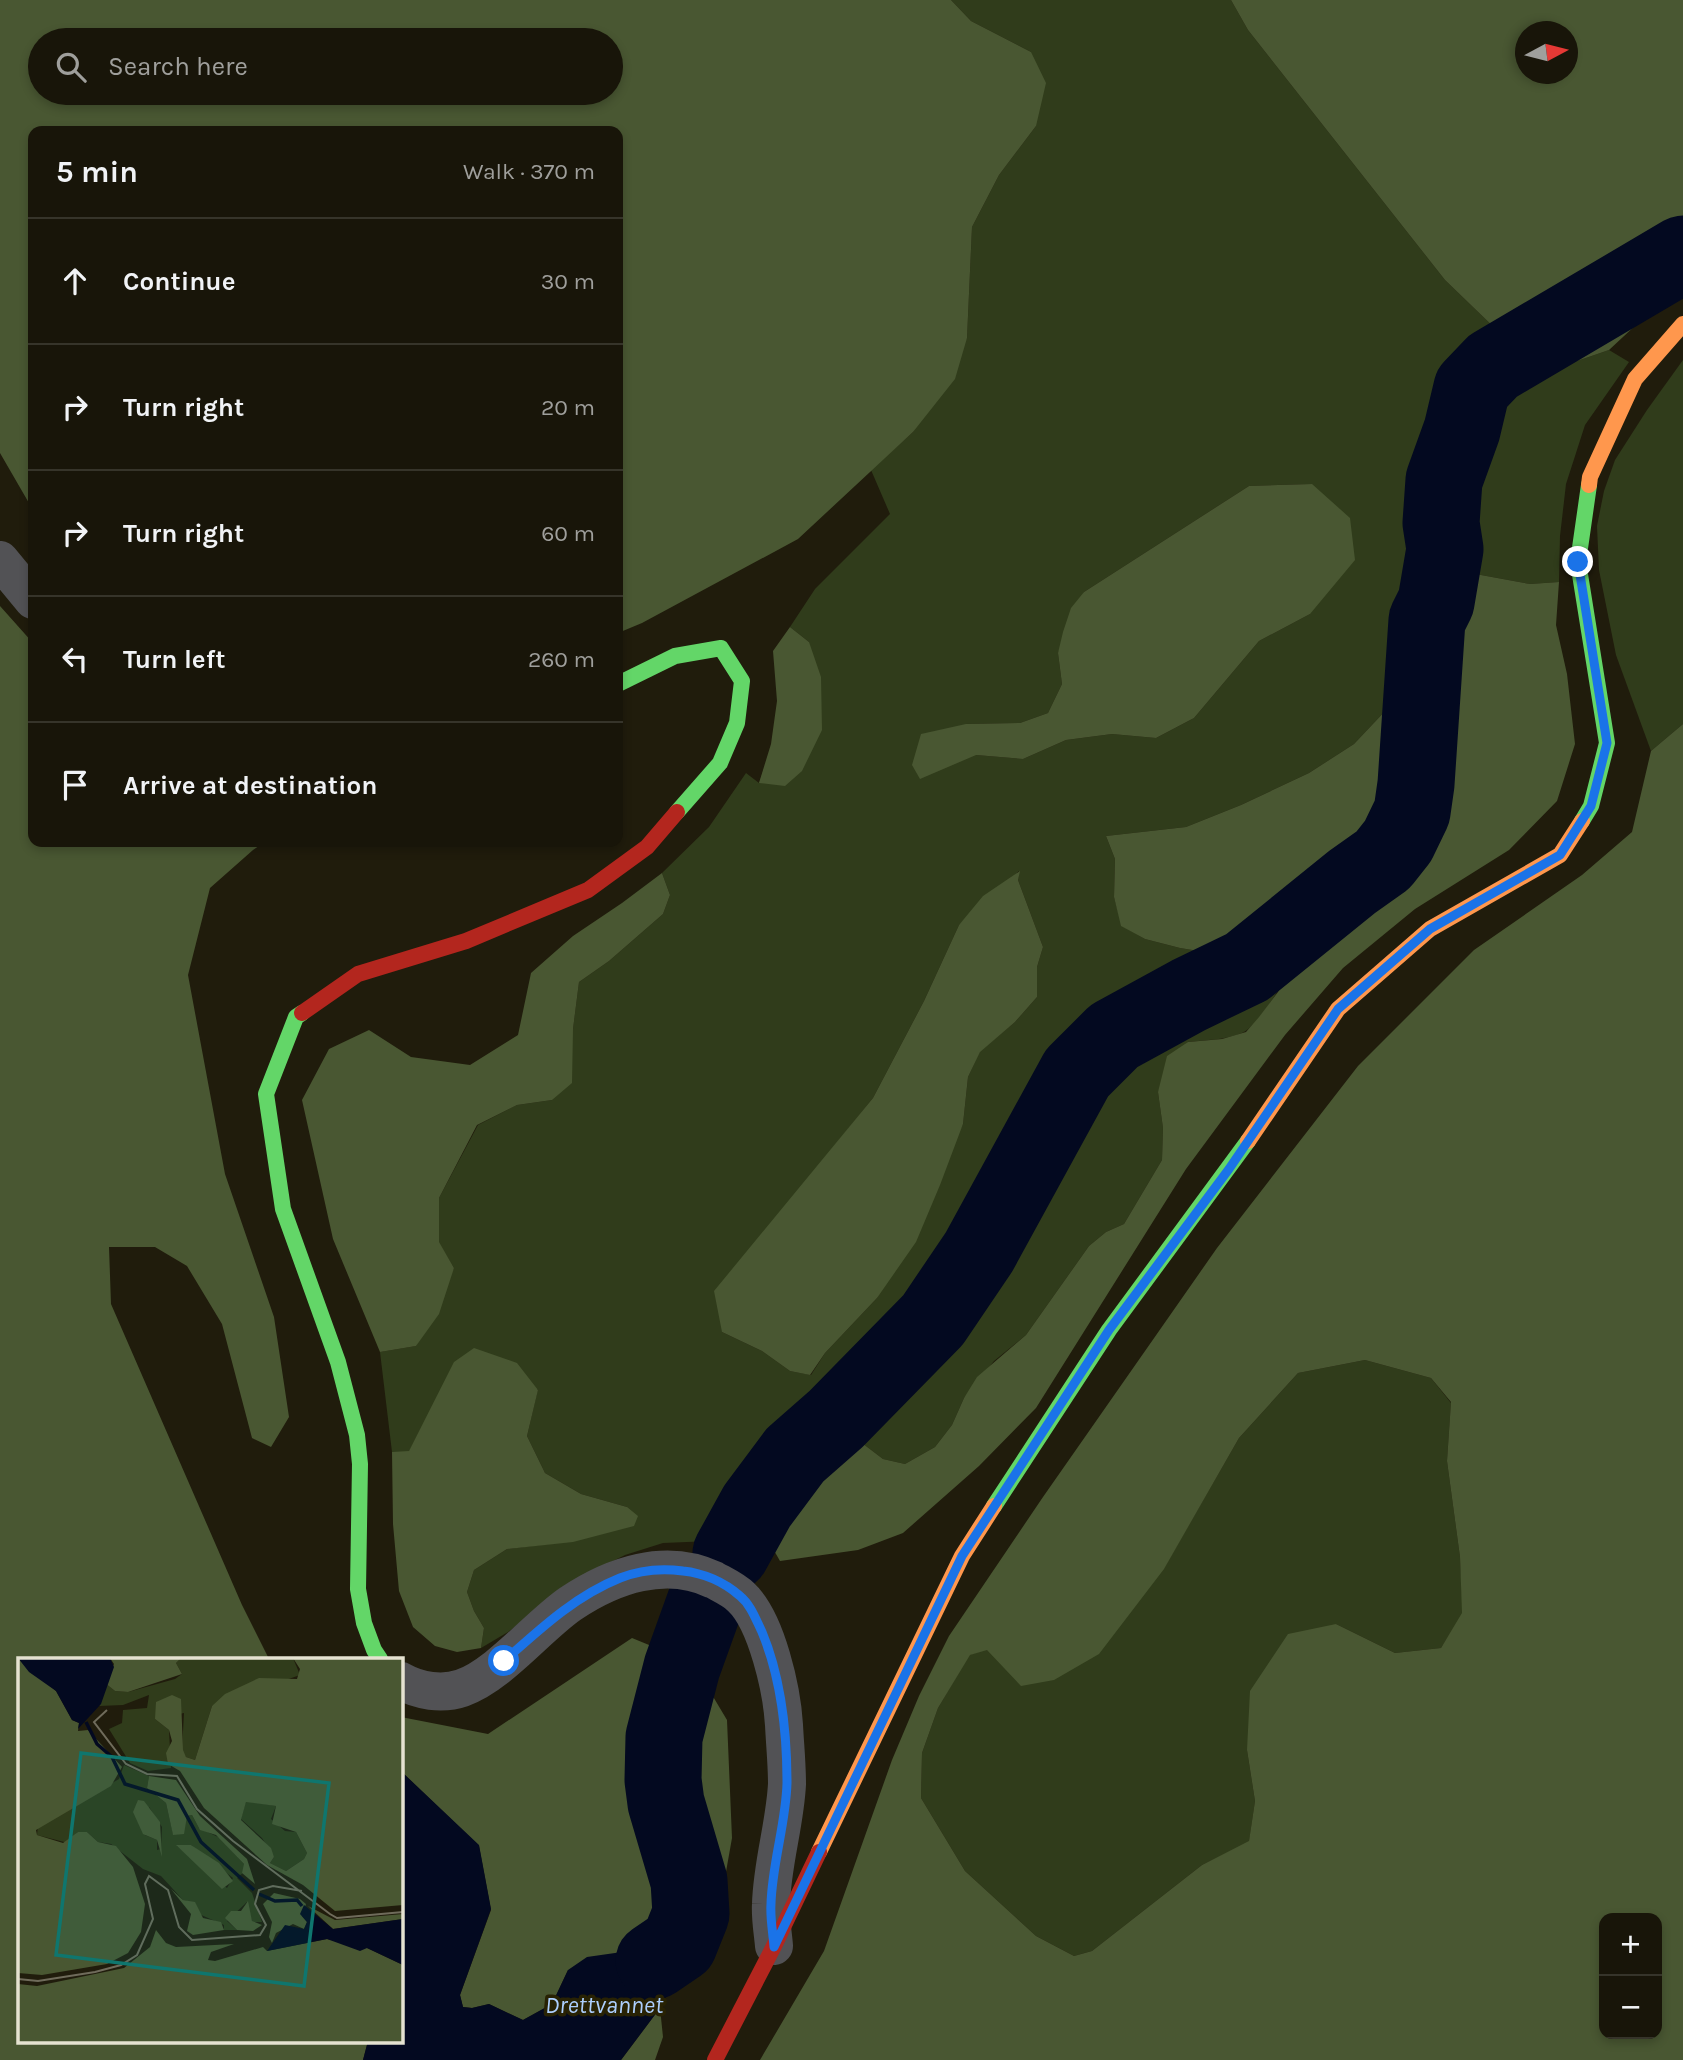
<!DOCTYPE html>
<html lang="en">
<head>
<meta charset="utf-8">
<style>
  body { margin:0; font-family:Karla,sans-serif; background:#211e12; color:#f1f3f6 }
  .controls { position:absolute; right:21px; bottom:21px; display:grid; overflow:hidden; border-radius:14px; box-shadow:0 4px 10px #0003 }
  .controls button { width:63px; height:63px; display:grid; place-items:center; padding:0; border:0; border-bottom:2px solid #36342a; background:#181509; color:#f1f3f6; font:35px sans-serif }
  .compass { position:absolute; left:1515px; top:21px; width:63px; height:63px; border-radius:50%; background:#181509; box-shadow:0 4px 10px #0003; rotate:83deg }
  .stop { position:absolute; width:21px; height:21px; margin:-16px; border:5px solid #1a73e8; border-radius:50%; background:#fff }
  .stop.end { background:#1a73e8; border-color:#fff; box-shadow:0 2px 7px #0008 }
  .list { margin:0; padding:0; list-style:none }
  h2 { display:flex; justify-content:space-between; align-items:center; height:91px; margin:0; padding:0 28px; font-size:30px }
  h2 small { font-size:23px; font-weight:400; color:#9f9f9c }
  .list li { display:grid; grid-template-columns:46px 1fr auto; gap:21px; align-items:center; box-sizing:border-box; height:126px; padding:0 28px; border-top:2px solid #36342a }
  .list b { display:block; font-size:26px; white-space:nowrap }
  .list em { font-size:23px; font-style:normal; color:#9f9f9c }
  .icon { flex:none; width:38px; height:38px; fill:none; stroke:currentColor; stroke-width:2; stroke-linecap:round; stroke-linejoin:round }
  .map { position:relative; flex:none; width:1683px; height:2060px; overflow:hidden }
  .search { position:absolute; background:#181509; box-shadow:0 4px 10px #0003; left:28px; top:28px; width:595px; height:77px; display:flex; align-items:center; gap:18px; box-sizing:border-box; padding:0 24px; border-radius:38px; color:#9f9f9c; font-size:26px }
  .panel { position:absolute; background:#181509; box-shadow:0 4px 10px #0003; left:28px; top:126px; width:595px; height:721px; border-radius:14px }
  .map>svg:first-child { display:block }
  .green { fill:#303c1b; fill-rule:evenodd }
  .forest { fill:#495732; fill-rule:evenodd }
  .water { fill:#030920 }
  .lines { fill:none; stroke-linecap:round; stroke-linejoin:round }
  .river { stroke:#030920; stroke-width:77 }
  .street { stroke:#525255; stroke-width:38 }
  .fast { stroke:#63d668; stroke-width:16 }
  .slow { stroke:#ff974d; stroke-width:16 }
  .jam { stroke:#b3261e; stroke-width:16 }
  .route { stroke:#1a73e8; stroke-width:9 }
  .labels { text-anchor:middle; stroke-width:7; stroke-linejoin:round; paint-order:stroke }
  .water-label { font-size:24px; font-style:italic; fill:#adcffd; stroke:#282204 }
  .inset-river { fill:none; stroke:#030920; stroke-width:3.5 }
  .inset-road { fill:none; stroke:#6f6b5b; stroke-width:2 }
  .view { fill:#0f766e; fill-opacity:0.15; stroke:#0f766e; stroke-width:3.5 }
  .inset-edge { fill:none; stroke:#e5e2d1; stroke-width:3.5 }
</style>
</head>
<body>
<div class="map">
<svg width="1683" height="2060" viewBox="0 0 1683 2060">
  <rect width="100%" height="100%" fill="#201c0c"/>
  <g class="green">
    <path d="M951,0H1231L1248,30L1445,280L1502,335L1577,361L1609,350L1629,362L1585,425L1566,484L1560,536L1559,582L1530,584L1481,575L1400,667L1388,708L1354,744L1309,773L1241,805L1186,827L1106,836L1115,859L1114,897L1122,926L1145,939L1180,948L1223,955L1246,947L1263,934L1273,933C1281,939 1290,950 1290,960C1290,977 1257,1027 1242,1033C1225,1040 1206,1040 1188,1042L1158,1092L1163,1128L1162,1160L1124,1224L1106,1232L1089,1246L1026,1335L994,1361L964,1398L952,1425L935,1447L905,1464L883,1459L858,1440L813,1398L801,1430L741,1517L720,1531L711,1541L663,1543L625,1555L583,1576L508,1632L481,1648L484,1628L474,1611L467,1592L474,1570L507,1549L573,1541L627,1507L581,1494L545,1473L527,1436L538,1389L427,1417L409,1452H392L380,1352L416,1346L454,1268L438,1242L439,1198L478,1125L517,1105L552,1100L573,1029L579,982L609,961L663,914L670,895L662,873L709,827L746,773L759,783L809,642L790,627L815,589L890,514L871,470L913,432L967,338L972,227L999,175L1036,126L1031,52L971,21ZM1312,484L1310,614L1259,641L1194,718L1156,738L1112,734L1066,740L1023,759L976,755L966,724L1020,723L1048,713L1062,684L1058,653L1084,592L1249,486ZM1019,871L1018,880L1043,947L1037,967V997L1015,1022L980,1051L968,1077L963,1124L877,1298L825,1353L811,1375L790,1371L762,1351L722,1332L806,1181L873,1098L924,1001L959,925Z"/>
    <path d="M1683,360V724L1651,751L1616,655L1599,570L1597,526L1604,491L1615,460L1647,410Z"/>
    <path d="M1365,1360L1431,1378L1451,1403L1447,1461L1460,1557L1463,1614L1441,1648L1395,1653L1336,1624L1247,1750L1255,1801L1249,1842L1202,1865L1092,1951L1074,1956L1036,1936L965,1871L921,1798L922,1753L938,1708L969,1655L987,1649L995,1657L1164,1568L1239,1438L1298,1373Z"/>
  </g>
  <g class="forest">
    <path d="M0,0H951L971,21L1031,52L1046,83L1036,126L999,175L972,227L967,338L955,379L913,432L798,539L642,623L618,633V131H33V510L0,453ZM611,40V93H40V40Z"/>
    <path d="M1231,0H1683V270L1652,310L1609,350L1577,361L1502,335L1445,280L1248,30ZM1526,32H1568V74H1526Z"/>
    <path d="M1312,484L1350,518L1355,560L1310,614L1259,641L1194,718L1156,738L1112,734L1066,740L1023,759L976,755L920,779L912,765L921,734L966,724L1020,723L1048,713L1062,684L1058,653L1063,632L1071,608L1084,592L1249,486Z"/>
    <path d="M1462,574L1481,575L1530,584L1559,582L1556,625L1567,674L1575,744L1557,801L1509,850L1415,909L1343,968L1285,1035L1186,1169L1036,1408L979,1466L903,1533L858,1550L780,1561L772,1547L795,1499L858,1440L883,1459L905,1464L935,1447L952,1425L964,1398L977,1377L1026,1335L1089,1246L1106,1232L1124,1224L1162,1160L1163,1128L1158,1092L1167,1056L1188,1042L1222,1039L1246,1032L1259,1017L1278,992L1288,972L1290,957L1281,940L1273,933L1263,934L1246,947L1223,955L1180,948L1145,939L1121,926L1114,897L1115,859L1106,836L1186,827L1241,805L1309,773L1354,744L1388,708L1418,600Z"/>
    <path d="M0,606L33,643V842H265L253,850L210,888L188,975L225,1174L274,1317L289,1417L271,1447L252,1438L222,1324L187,1266L155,1247H109L111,1304L242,1605L269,1659H19V2041H368L363,2060H0Z"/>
    <path d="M790,627L809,642L821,677L822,730L802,771L785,786L759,783L771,744L777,701L773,651Z"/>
    <path d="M1683,724V2060H760L824,1951L892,1760L919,1696L949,1636L1043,1497L1217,1248L1358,1066L1474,950L1582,875L1632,832L1651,751ZM1365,1360L1431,1378L1451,1402L1447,1461L1460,1557L1462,1613L1441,1648L1395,1653L1336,1624L1288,1634L1250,1691L1247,1750L1255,1801L1249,1841L1202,1865L1092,1951L1074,1956L1036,1936L965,1871L921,1798L922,1753L938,1708L970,1655L987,1650L1021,1686L1054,1680L1099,1654L1164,1569L1239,1438L1298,1373ZM1604,1918H1657V2034H1604Z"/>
    <path d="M1020,871L1018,880L1043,947L1037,967V997L1015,1022L980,1052L968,1077L963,1124L940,1185L916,1242L877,1298L825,1353L810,1375L790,1371L762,1351L722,1332L714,1291L873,1098L924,1001L959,925L983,896Z"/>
    <path d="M662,873L670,895L663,914L609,961L579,982L573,1029L572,1083L552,1100L517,1105L477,1125L439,1198V1242L454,1268L439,1314L416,1346L380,1352L333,1239L302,1100L329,1049L369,1030L411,1057L470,1065L518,1035L531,973L573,936L622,903Z"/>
    <path d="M474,1348L517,1363L538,1390L527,1436L545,1473L581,1494L627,1507L638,1516L634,1526L573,1542L507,1549L474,1570L467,1592L474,1611L484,1628L481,1648L457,1652L435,1646L413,1627L399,1591L393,1524L392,1452L409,1451L454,1362Z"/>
    <path d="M632,1638L693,1663L727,1720L732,1838L721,1900L709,1943L681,1979L668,1993L665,1976L568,1970L552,2004L523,2020L489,2004L472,2008L463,2007L460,1995L491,1910L479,1846L404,1774H401V1717L488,1734Z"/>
    <path d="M660,2008L663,2037L655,2060H621Z"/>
  </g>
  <path class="water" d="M401,1774H404L479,1845L491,1909L460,1995L463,2007L472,2008L489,2004L523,2020L552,2004L568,1970L587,1957L629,1951L645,1953L654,1961L665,1976L668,1993L660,2008L621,2060H363L368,2041H401Z"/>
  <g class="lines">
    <g class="river">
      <path d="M731,1553L757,1506L795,1455L836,1419L933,1320L979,1252L1077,1073L1114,1036L1189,995L1247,967L1352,882L1383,860L1398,841L1412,812L1416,784L1427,620L1436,602L1445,549L1441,523L1444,480L1462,430L1472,388L1493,366L1683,254"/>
      <path d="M654,1961L679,1944L691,1914L689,1881L666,1803L663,1780L664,1737L682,1667L705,1603"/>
    </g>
    <g class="street">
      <path d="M0,560L33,600"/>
      <path d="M401,1681C419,1691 442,1695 462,1688C499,1675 537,1627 570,1604C613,1575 666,1557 714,1580C723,1585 734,1590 741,1597C767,1621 782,1691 784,1725C785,1745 787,1764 787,1784C785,1824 772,1864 771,1904C770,1918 773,1933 774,1946"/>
    </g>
    <g class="fast">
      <path d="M618,684L675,656L721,648L742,681L737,723L720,763L677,812"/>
      <path d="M1582,821L1591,806L1607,743L1578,562L1589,485"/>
      <path d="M302,1013L296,1017L266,1094L283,1209L338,1362L357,1435L360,1464L358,1589L364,1623L374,1650L380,1659"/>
      <path d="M994,1506L1109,1330L1248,1141"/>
    </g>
    <g class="slow">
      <path d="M1589,485L1590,477L1635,379L1683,324"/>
      <path d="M1248,1141L1338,1009L1430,929L1560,855L1582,821"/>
      <path d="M819,1852L962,1556L994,1506"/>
    </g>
    <g class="jam">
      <path d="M302,1013L358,974L466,941L588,890L647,847L677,812"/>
      <path d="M715,2060L774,1946L819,1852"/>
    </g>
  </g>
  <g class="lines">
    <path class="route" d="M504,1661C540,1629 575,1596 620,1578C640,1570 661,1568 683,1571C703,1573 724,1582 740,1596C751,1605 756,1620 762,1632C782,1680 787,1732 787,1783C786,1823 772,1864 771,1904C770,1918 773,1933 774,1947L962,1556L1109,1330L1229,1169L1338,1009L1430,929L1560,855L1591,806L1607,743L1578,562"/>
  </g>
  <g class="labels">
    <g class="water-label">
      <text x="604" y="2013">Drettvannet</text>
    </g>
  </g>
  <g transform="translate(18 1658)">
    <rect width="385" height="385" fill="#201c0c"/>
    <path d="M163,0H275L282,17L194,48L177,102L168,99L164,92L166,55L137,61L151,72L153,110L130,113L112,105L91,71L104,65L105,52L129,50L131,37L105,47L81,48L87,25L97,33L110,34L157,21L164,16L158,5ZM106,107L131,118L129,130L148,145L155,176H163L169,158L174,157L181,170L202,180L226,206L227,213L219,220L234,235L244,264H234L229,244L209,263L219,272H206V267L181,256L177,245L165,242L143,218L125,211L93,186L80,184L69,174H60L50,185L19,177L20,167L101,121ZM131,149L144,169L143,191L139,192V182L127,177ZM173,187L215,220L209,230L159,188ZM228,143L258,148L253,161L267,173L278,174L289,195L286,201L268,213L252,205L256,199L244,180L223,161Z" fill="#303c1b" fill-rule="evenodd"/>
    <path d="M0,0L38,33L54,62L61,65L60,73L70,72L104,109L93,128L18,172L19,177L45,185L60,174H69L80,184L98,188L115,209L127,246L123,274L110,295L89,306L24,317L0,315ZM92,0H163L158,5L164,16L110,34L97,33L87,25L96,6ZM275,0H385V247L317,253L285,227L249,207L186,150L162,113L150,106L148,95L154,83L151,72L137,61L138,44L154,37L163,41L165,92L168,99L177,102L194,48L207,36L241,20L279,21L282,11ZM228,144L258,148L254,166L278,174L289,195L286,201L268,213L252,205L256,199L253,190L223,162ZM131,118L158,122L182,158L229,201L237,226L224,215L226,206L198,177L182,172L174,157L169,158L166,176L155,177L148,145L129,130ZM120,142L126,143L142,164L144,199L139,182L125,176L115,154ZM158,187H173L201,205L215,223L204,231ZM153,231L165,242L177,244L185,260L203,264L206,272L175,277L169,273L173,256ZM256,235L282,241L288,246L284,258L289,264L286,271L275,266L258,275L254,285L251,279L254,264L245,246ZM230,243L234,263L244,267L235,273L219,272L207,260L213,253H223ZM290,248L317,262L385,256V261L315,271ZM138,272L148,285L158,289L216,286L193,294L190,302L197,303L245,289L249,293L309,281L349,290L385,307V385H0V326L19,328L106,310L132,289Z" fill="#495732" fill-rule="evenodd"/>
    <path d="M0,0H92L96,9L83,46L60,71L61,65L54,62L38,33L11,14ZM286,247L315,271L385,261V307L349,290L342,293L309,281L249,293L267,267L286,271L289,264L282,256Z" fill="#030920"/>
    <path class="inset-river" d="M68,64L79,86L94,99L107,126L160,142L183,184L236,232M241,236L257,243L279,242L284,248"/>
    <path class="inset-road" d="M89,52L76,64L108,106L129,116L159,118L179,151L215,183L312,256L319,260L385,254M0,321L20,323L77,314L103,307L119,297L135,261L127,226L131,218L150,232L161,269L174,282L242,277L248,267L237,246L241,232L255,228L284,233"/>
    <path class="view" d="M63,95L311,125L286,328L38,297Z"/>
    <rect width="385" height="385" class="inset-edge"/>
  </g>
</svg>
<div class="controls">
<button>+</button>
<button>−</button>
</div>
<svg class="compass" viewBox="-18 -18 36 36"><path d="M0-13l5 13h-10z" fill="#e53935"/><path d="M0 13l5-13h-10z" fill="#9f9f9c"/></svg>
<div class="stop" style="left:504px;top:1661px"></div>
<div class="stop end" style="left:1578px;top:562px"></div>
<div class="search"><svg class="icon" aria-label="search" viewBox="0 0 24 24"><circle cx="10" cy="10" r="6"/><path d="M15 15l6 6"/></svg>Search here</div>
<section class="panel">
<h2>5 min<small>Walk · 370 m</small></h2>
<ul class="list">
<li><svg class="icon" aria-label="ahead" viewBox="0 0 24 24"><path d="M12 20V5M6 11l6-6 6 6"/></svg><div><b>Continue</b></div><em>30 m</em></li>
<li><svg class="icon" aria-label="right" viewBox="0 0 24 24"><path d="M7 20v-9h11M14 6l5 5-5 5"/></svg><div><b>Turn right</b></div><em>20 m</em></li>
<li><svg class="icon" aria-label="right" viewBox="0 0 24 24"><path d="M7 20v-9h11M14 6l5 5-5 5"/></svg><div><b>Turn right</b></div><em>60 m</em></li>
<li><svg class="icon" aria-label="left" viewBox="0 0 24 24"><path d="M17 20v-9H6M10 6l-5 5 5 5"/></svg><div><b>Turn left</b></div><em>260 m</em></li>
<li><svg class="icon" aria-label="arrive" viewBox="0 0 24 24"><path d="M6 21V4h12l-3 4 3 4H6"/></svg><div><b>Arrive at destination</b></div></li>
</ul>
</section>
</div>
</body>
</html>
